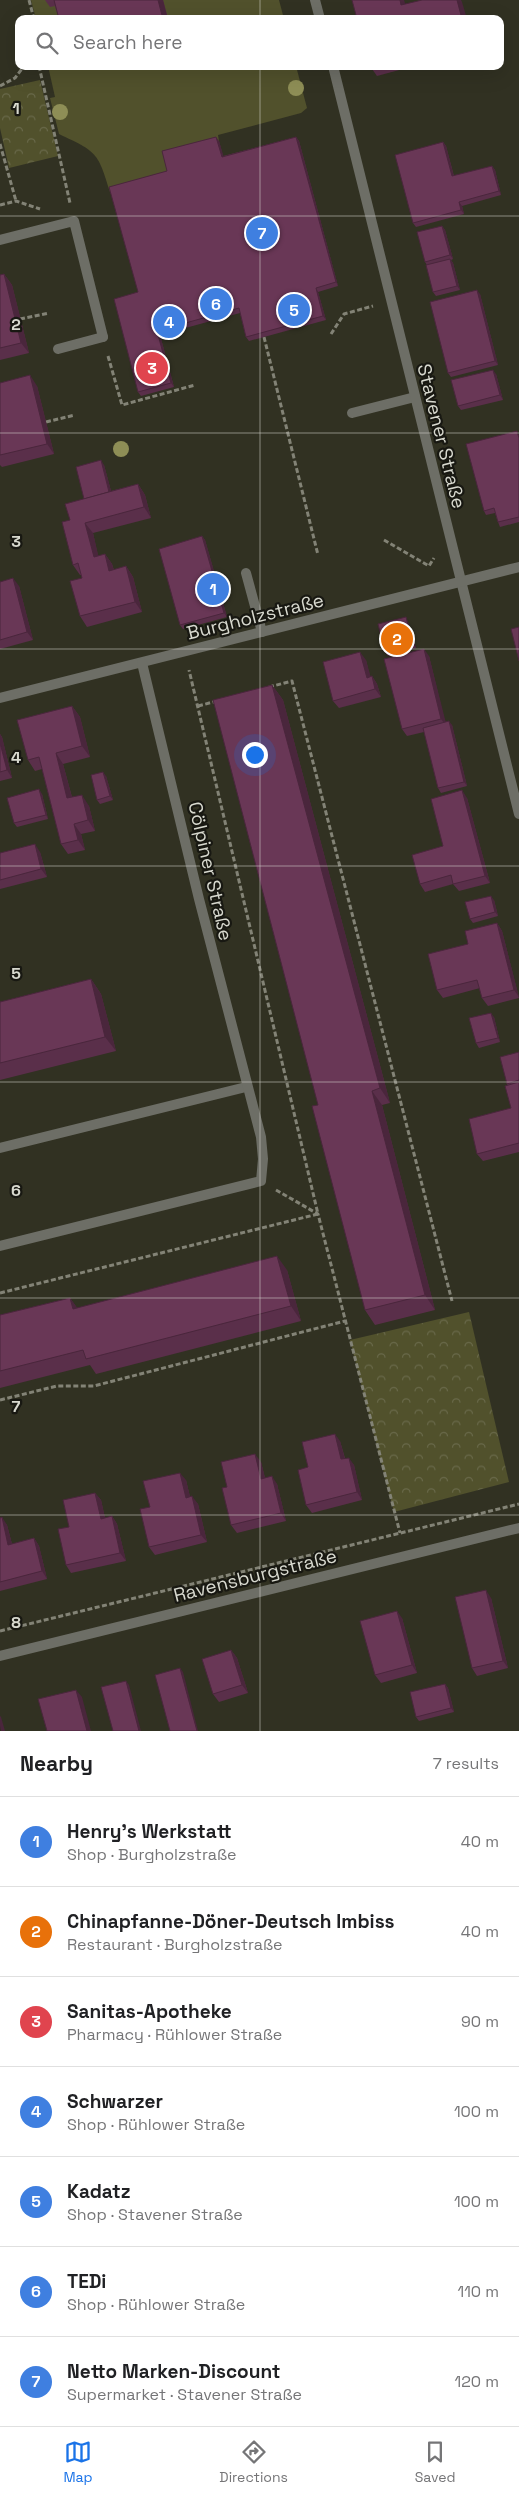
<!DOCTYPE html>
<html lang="en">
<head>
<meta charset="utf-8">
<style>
  body { margin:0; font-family:"Space Grotesk",sans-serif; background:#f6f6f6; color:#202124 }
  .you { position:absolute; left:254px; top:754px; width:18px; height:18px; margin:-12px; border:4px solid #fff; border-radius:50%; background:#1a73e8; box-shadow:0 0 0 8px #1a73e833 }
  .badge { display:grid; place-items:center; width:32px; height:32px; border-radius:50%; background:#1a73e8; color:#fff; font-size:16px; font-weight:700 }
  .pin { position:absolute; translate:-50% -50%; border:2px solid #fff; box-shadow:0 1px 5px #0006 }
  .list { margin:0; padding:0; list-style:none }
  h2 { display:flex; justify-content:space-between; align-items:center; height:65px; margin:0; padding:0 20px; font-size:21px }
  h2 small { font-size:16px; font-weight:400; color:#757577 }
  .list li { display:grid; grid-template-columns:32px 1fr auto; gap:15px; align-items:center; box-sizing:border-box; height:90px; padding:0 20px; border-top:1px solid #e0e0e0 }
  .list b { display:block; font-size:19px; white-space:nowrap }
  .list p { margin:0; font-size:16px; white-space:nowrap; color:#757577 }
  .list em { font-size:16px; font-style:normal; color:#757577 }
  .icon { flex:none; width:28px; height:28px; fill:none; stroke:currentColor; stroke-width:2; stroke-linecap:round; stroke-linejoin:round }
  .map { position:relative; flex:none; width:519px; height:1731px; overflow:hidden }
  .search { position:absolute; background:#fff; box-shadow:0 5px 20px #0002; left:15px; right:15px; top:15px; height:55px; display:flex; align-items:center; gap:12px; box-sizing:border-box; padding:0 18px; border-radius:10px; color:#757577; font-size:19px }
  .sheet { height:695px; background:#fff }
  nav { display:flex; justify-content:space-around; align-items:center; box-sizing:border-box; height:70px; border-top:1px solid #e0e0e0; background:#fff; font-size:14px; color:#757577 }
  nav a { display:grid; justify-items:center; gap:2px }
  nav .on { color:#1a73e8 }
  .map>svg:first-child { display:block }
  .grass { fill:#51512c }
  .park { fill:url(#park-crowns) }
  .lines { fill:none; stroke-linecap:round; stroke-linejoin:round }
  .path { stroke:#838376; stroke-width:3; stroke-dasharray:5 2.5; stroke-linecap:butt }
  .lane { stroke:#6d6e66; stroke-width:10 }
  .street { stroke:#6d6e66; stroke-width:10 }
  .tree { fill:#8e8e56 }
  .wall { fill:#5a2f4a }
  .shaded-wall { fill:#4a263c }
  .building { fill:#693756; stroke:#4a263c }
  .grid { fill:none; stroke:#d8d9cf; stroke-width:1; stroke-opacity:0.55 }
  .labels { text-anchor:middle; stroke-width:4.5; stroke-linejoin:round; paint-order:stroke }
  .street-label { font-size:19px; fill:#d8d9cf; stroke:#181812 }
  .grid-label { font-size:16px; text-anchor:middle; font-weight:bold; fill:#d8d9cf; stroke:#181812; stroke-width:4.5; stroke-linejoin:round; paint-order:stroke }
</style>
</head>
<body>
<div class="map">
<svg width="519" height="1731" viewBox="0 0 519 1731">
  <defs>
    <pattern id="park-crowns" width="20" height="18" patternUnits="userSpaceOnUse" patternTransform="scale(1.25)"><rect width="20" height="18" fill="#51512c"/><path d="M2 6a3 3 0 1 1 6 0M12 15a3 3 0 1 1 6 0" fill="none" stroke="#69694a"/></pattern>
  </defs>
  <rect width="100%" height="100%" fill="#313122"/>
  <g class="grass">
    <path d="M31,0H279L284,19H36Z"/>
    <path d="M48,66H296L307,108L301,113L218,135L219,141L165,155L170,176L110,192C98,152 97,152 59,134L50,98L55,97Z"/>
  </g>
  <g class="park">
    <path d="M40,80L58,156L9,168L0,128V89Z"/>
    <path d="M469,1312L509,1482L394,1512L350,1340Z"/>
  </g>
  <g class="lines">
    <g class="path">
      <path d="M29,0L34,19"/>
      <path d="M39,66L70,203"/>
      <path d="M0,86L15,78L24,66"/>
      <path d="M0,144L16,201"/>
      <path d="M0,205L16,201L40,209"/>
      <path d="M20,319L49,313"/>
      <path d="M331,334L344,314L373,306"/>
      <path d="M264,337L318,555"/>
      <path d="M108,356L122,405L195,385"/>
      <path d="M46,422L75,415"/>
      <path d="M384,540L429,566L434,558"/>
      <path d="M269,687L292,681L452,1301"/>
      <path d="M198,706L217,701"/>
      <path d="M276,1190L318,1214L400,1533"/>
      <path d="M0,1293L318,1214L189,670"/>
      <path d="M0,1400L57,1386H94L345,1321"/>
      <path d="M0,1631L519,1504"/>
    </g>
    <g class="lane">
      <path d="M58,349L103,337"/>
      <path d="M352,413L415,397"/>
      <path d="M246,573L262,632"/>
      <path d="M0,1148L246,1087"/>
    </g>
    <g class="street">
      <path d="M315,0L320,19"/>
      <path d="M333,66L519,814"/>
      <path d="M0,240L74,221L103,337"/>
      <path d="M0,698L519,567"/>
      <path d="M0,1246L261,1181L263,1159L261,1137L199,899L142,663"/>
      <path d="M0,1656L519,1528"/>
    </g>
  </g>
  <g class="tree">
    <circle cx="296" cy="88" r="8"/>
    <circle cx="60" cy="112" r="8"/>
    <circle cx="121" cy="449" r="8"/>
  </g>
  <g class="wall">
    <path d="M45,0H163L168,19H59L55,6L50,7Z"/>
    <path d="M370,66H414L377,76Z"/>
    <path d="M296,137L299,141L338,286L318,292L326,320L249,341L246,337L240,313L160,335L174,387L141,396L138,392V292L167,171L219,141L223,156Z"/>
    <path d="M443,142L446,146L454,176L492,166L495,170L501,195L462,206L464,214L416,227L413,223Z"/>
    <path d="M442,226L445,230L453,259L451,260L453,263L460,290L436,296L433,292L427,265L425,262Z"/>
    <path d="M4,274L12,285L29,353L0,360V275Z"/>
    <path d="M480,294L498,365L451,377L448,373Z"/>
    <path d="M496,374L503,400L461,410L458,406Z"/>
    <path d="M0,383L37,386L54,454L2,467L0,465Z"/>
    <path d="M519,434V522L500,527L498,522L495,513L486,515L484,511Z"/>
    <path d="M104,465L111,491L138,484L145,495L151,518L93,533L98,556L105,554L112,564L114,570L126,566L133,577L142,612L87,627L80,616L82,578L81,575H80L73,565L70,520L84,499Z"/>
    <path d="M202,536L205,540L227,617L183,629L180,625Z"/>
    <path d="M0,582L19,586L33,640L0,649Z"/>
    <path d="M408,622L416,648L388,656L385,652Z"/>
    <path d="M429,656L445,722L452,725L467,786L441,793L438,788L424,732L407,736L402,729Z"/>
    <path d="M366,660L370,677L372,676L377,684L381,697L339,708L333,701Z"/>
    <path d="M272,685L283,700L390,1103L382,1105L435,1310L375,1325L365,1310L318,1105Z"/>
    <path d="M72,706L80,717L90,757L63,764L72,797L89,806L95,831L81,834L85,850L68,854L61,844L42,769L35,771L28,760Z"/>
    <path d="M0,734L2,737L12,778L0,781Z"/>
    <path d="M106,776L113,800L100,804L97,800Z"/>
    <path d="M42,794L48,819L17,827L14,823Z"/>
    <path d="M467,798L490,883L459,891L453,884L425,892L420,884L443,846Z"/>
    <path d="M40,852L47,877L0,889V853Z"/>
    <path d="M494,900L498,916L473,923L470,919Z"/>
    <path d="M497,923L502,931L519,998L488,1006L482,998L480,988L443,998L437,990L468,944Z"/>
    <path d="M91,979L101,994L116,1051L0,1080V1002Z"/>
    <path d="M494,1017L500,1042L479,1048L476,1043Z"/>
    <path d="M519,1052V1152L483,1161L477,1154L511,1108L507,1084Z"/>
    <path d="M287,1270L301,1321L96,1374L90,1365L0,1388V1315L70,1298L77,1308Z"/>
    <path d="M340,1441L345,1458L354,1465L362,1500L312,1513L306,1505L308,1467Z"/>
    <path d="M261,1462L265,1478L277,1484L286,1521L237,1533L231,1525L227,1487Z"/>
    <path d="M186,1480L190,1497L198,1504L207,1542L155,1555L149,1547L150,1507Z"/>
    <path d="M95,1493L101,1500L105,1518L112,1516L117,1524L126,1561L71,1573L66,1565L69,1527Z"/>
    <path d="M0,1518L7,1525L12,1544L34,1538L39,1546L47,1579L0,1591Z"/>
    <path d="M491,1598L508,1668L477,1676L472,1668Z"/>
    <path d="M402,1618L417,1673L381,1683L375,1675Z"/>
    <path d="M231,1650L237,1658L248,1693L219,1702L213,1694Z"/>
    <path d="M445,1684L448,1688L454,1712L419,1721L416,1717Z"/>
  </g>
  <g class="shaded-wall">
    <path d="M158,0H163L168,19H163Z"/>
    <path d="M400,0H404L409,16L401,5Z"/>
    <path d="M457,0H461L462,2L467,19H462Z"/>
    <path d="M216,137L219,141L225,161L222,157Z"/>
    <path d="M296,137L299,141L338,286L336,282Z"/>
    <path d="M443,142L446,146L455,181L452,176Z"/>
    <path d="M492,166L495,170L501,195L499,191Z"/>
    <path d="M459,202L462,206L464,214L461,210Z"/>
    <path d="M442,226L445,230L453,259L450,255Z"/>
    <path d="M450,259L453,263L460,290L457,286Z"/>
    <path d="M4,274L12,285L29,353L21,343Z"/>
    <path d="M316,288L318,292L326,320L323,316Z"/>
    <path d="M477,290L480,294L498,365L495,361Z"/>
    <path d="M157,331L160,335L174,387L171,383Z"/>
    <path d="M493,370L496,374L503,400L500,395Z"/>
    <path d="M30,375L37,386L54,454L47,444Z"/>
    <path d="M101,460L104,465L114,502L111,498Z"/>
    <path d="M138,484L145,495L151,518L144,507Z"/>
    <path d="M85,523L93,533L101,567L94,557Z"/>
    <path d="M202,536L205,540L227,617L224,613Z"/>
    <path d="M105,554L112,564L117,581L109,571Z"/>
    <path d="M126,566L133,577L142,612L135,602Z"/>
    <path d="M13,578L19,586L33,640L27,632Z"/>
    <path d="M406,617L408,622L416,648L413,644Z"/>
    <path d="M424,649L429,656L447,727L441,719Z"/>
    <path d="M360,652L366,660L373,685L367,678Z"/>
    <path d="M372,676L377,684L381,697L375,689Z"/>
    <path d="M272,685L283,700L390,1103L380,1088Z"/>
    <path d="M72,706L80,717L90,757L82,746Z"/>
    <path d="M449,721L452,725L467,786L464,782Z"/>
    <path d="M0,734L2,737L12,778L7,770L0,743Z"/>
    <path d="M56,753L63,764L75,809L67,798Z"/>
    <path d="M103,772L106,776L113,800L110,796Z"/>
    <path d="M39,789L42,794L48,819L46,815Z"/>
    <path d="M462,790L467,798L490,883L485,876Z"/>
    <path d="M82,795L89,806L95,831L88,820Z"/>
    <path d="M74,824L81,834L85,850L78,840Z"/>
    <path d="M35,844L40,852L47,877L41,869Z"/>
    <path d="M491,896L494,900L498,916L495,912Z"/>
    <path d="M497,923L502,931L519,997L514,990Z"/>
    <path d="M91,979L101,994L116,1051L105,1037Z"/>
    <path d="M491,1013L494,1017L500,1042L498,1038Z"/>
    <path d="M372,1091L382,1105L435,1310L425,1295Z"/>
    <path d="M277,1256L287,1270L301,1321L291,1306Z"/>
    <path d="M70,1298L81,1313L73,1309Z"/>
    <path d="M335,1434L340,1441L347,1467L341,1459Z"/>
    <path d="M255,1454L261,1462L267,1486L261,1479Z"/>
    <path d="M349,1458L354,1465L362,1500L357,1492Z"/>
    <path d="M180,1473L186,1480L192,1505L186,1498Z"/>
    <path d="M272,1476L277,1484L286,1521L281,1513Z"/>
    <path d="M95,1493L101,1500L107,1527L101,1519Z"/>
    <path d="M192,1496L198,1504L207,1542L201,1535Z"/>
    <path d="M112,1516L117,1524L126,1561L120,1553Z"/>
    <path d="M2,1517L7,1525L14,1552L8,1545Z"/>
    <path d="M34,1538L39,1546L47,1579L42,1571Z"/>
    <path d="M486,1590L491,1598L508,1668L503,1661Z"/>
    <path d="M397,1611L402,1618L417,1673L412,1665Z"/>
    <path d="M231,1650L237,1658L248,1693L242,1685Z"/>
    <path d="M180,1668L183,1672L198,1731H197Z"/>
    <path d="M126,1681L129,1685L141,1731H139Z"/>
    <path d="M445,1684L448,1688L454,1712L451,1708Z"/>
    <path d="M76,1690L82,1697L91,1731H87Z"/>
    <path d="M0,1716L1,1717L5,1731H1L0,1726Z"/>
  </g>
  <g class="building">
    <path d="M54,0H158L163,19H59Z"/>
    <path d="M352,0H400L401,5L422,0H457L462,19H357Z"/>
    <path d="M216,137L222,157L296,137L336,282L316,288L323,316L246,337L239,308L157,331L171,383L138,392L114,299L138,292L109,187L167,171L162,151Z"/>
    <path d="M443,142L452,176L492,166L499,191L459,202L461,210L413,223L395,155Z"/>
    <path d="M442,226L450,255L425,262L417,232Z"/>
    <path d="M450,259L457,286L433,292L426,265Z"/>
    <path d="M4,274L21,343L0,348V275Z"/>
    <path d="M477,290L495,361L448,373L430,302Z"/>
    <path d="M493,370L500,395L458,406L451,380Z"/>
    <path d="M30,375L47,444L0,455V383Z"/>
    <path d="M517,431L519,438V517L498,522L494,508L484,511L466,444Z"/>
    <path d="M101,460L109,492L84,499L76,467Z"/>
    <path d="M138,484L144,507L85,523L94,557L105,554L109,571L126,566L135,602L80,616L70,581L82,578L78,563L73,565L62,522L70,520L65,504Z"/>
    <path d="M202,536L224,613L180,625L159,549Z"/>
    <path d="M13,578L27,632L0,640V582Z"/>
    <path d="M406,617L413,644L385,652L378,624Z"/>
    <path d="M519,627V661L511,629Z"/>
    <path d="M424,649L441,719L402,729L384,659Z"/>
    <path d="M360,652L367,678L372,676L375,689L333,701L323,662Z"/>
    <path d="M272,685L380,1088L372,1091L425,1295L365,1310L312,1106L318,1105L213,700Z"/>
    <path d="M72,706L82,746L56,753L67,798L82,795L88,820L74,824L78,840L61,844L39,757L28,760L17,720Z"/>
    <path d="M449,721L464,782L438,788L423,728Z"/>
    <path d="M0,743L7,770L0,772Z"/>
    <path d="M103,772L110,796L97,800L91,775Z"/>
    <path d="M39,789L46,815L14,823L7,798Z"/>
    <path d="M462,790L485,876L453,884L451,875L420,884L412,855L443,846L431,799Z"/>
    <path d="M35,844L41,869L0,880V853Z"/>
    <path d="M491,896L495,912L470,919L465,902Z"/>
    <path d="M497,923L514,990L482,998L477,980L437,990L428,954L468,944L465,931Z"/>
    <path d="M91,979L105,1037L0,1063V1002Z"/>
    <path d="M491,1013L498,1038L476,1043L469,1018Z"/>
    <path d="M519,1052V1080L507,1084L500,1057Z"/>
    <path d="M519,1082V1143L477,1154L469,1119L511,1108L505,1086Z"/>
    <path d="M277,1256L291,1306L86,1359L83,1350L0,1371V1315L70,1298L73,1309Z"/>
    <path d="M335,1434L341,1459L349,1458L357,1492L306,1505L298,1470L308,1467L302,1442Z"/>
    <path d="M255,1454L261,1479L272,1476L281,1513L231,1525L222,1488L227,1487L221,1462Z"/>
    <path d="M180,1473L186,1498L192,1496L201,1535L149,1547L140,1509L150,1507L143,1481Z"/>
    <path d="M95,1493L101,1519L112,1516L120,1553L66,1565L58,1529L69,1527L63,1500Z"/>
    <path d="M2,1517L8,1545L34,1538L42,1571L0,1582V1518Z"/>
    <path d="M486,1590L503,1661L472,1668L455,1597Z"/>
    <path d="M397,1611L412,1665L375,1675L360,1621Z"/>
    <path d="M231,1650L242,1685L213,1694L202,1659Z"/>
    <path d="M180,1668L197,1731H170L155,1675Z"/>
    <path d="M126,1681L139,1731H113L101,1687Z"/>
    <path d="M445,1684L451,1708L416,1717L410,1692Z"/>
    <path d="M76,1690L87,1731H47L38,1699Z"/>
  </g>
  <path class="grid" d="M260,0V19M260,66V1731M0,216H519M0,433H519M0,649H519M0,866H519M0,1082H519M0,1298H519M0,1515H519"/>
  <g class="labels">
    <g class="street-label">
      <text transform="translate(442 436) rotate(76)" y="7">Stavener Straße</text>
      <text transform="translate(255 616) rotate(-14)" y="7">Burgholzstraße</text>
      <text transform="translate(211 871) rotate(77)" y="7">Cölpiner Straße</text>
      <text transform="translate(255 1575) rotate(-14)" y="7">Ravensburgstraße</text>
    </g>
  </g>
  <g class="grid-label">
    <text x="16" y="114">1</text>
    <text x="16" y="330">2</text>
    <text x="16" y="547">3</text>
    <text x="16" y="763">4</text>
    <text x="16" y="979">5</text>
    <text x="16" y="1196">6</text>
    <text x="16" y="1412">7</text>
    <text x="16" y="1628">8</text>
  </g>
</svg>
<div class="you"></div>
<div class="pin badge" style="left:213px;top:589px;background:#3f7fe0">1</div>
<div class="pin badge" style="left:397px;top:639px;background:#e8710a">2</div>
<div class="pin badge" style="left:152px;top:368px;background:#e0444e">3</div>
<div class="pin badge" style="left:169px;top:322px;background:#3f7fe0">4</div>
<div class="pin badge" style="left:294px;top:310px;background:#3f7fe0">5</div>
<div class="pin badge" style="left:216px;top:304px;background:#3f7fe0">6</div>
<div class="pin badge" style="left:262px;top:233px;background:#3f7fe0">7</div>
<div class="search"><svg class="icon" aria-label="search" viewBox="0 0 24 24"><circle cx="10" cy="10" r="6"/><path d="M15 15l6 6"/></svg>Search here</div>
</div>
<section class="sheet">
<h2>Nearby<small>7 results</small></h2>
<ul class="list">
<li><span class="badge" style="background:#3f7fe0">1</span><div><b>Henry's Werkstatt</b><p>Shop · Burgholzstraße</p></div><em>40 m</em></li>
<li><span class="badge" style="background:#e8710a">2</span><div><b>Chinapfanne-Döner-Deutsch Imbiss</b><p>Restaurant · Burgholzstraße</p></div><em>40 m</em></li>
<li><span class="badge" style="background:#e0444e">3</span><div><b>Sanitas-Apotheke</b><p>Pharmacy · Rühlower Straße</p></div><em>90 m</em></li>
<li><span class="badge" style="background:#3f7fe0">4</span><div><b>Schwarzer</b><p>Shop · Rühlower Straße</p></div><em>100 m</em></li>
<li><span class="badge" style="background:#3f7fe0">5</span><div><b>Kadatz</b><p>Shop · Stavener Straße</p></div><em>100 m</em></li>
<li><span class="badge" style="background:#3f7fe0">6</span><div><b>TEDi</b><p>Shop · Rühlower Straße</p></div><em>110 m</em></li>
<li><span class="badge" style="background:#3f7fe0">7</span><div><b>Netto Marken-Discount</b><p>Supermarket · Stavener Straße</p></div><em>120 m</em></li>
</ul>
</section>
<nav>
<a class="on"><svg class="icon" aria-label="map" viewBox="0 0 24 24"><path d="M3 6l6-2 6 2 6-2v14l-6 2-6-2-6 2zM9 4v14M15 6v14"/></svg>Map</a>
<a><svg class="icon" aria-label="directions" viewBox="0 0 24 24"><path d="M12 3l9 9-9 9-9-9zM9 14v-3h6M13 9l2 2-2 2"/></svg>Directions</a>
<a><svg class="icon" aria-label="saved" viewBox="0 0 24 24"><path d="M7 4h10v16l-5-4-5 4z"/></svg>Saved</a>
</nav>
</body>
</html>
